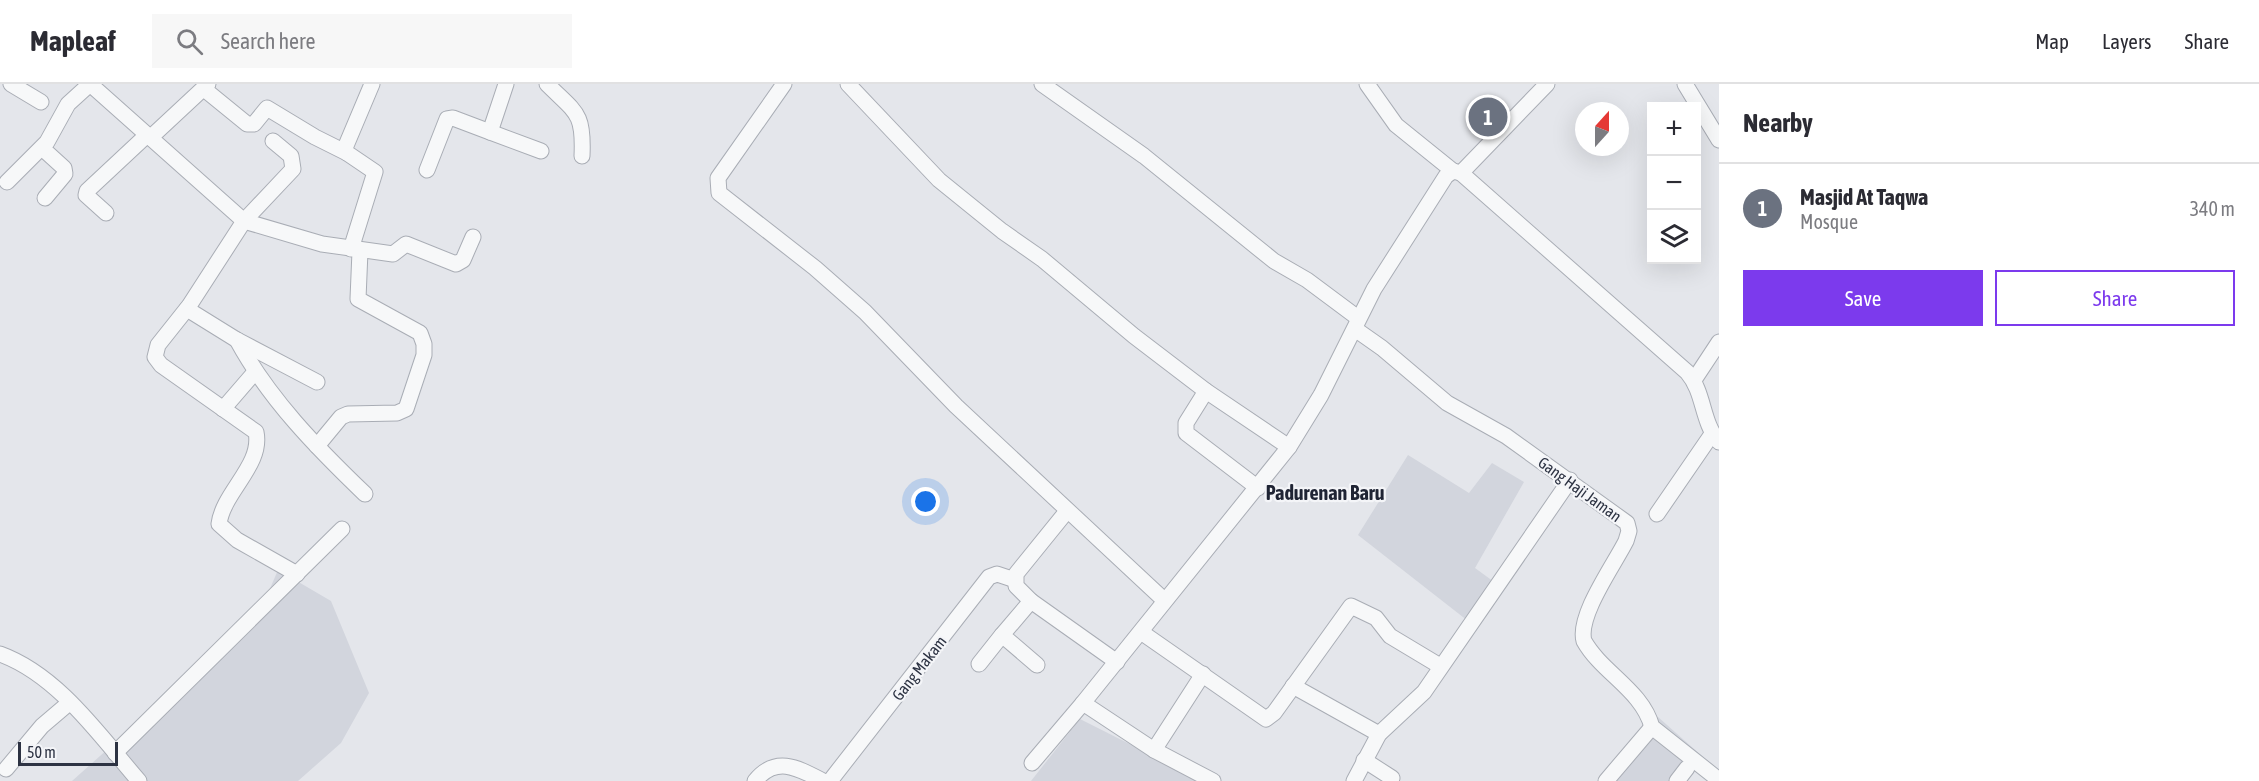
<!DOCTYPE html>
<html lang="en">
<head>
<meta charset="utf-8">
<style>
  body { margin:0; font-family:"Asap Condensed",sans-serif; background:#f7f7f7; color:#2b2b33 }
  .controls { position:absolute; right:18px; top:18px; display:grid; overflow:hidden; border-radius:0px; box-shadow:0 6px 24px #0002 }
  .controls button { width:54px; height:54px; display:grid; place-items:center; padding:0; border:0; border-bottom:2px solid #e1e1e2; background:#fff; color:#2b2b33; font:30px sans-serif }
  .compass { position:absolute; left:1575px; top:18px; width:54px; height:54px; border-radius:50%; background:#fff; box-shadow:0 6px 24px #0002; rotate:21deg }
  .scale { position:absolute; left:18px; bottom:15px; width:100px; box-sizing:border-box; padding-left:6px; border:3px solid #2d3343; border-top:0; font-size:16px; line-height:21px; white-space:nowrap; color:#2d3343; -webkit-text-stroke:4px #f4f5f8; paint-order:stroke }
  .you { position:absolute; left:926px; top:418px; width:21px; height:21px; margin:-15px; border:4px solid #fff; border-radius:50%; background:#1a73e8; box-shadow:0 0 0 9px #1a73e833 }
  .badge { display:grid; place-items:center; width:39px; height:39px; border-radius:50%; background:#7c3aed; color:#fff; font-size:20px; font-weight:700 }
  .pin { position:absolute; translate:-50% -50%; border:3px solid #fff; box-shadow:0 2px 6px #0006 }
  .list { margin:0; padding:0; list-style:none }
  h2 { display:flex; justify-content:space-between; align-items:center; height:78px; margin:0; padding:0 24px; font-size:26px }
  h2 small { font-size:20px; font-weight:400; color:#7c7c81 }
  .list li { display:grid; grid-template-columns:39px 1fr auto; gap:18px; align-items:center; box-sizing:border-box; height:90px; padding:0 24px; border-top:2px solid #e1e1e2 }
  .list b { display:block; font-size:22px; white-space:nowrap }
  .list p { margin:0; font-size:20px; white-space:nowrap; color:#7c7c81 }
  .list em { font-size:20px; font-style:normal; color:#7c7c81 }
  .actions { display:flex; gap:12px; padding:18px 24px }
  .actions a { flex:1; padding:14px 0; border:2px solid #7c3aed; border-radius:0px; text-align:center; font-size:21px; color:#7c3aed }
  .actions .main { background:#7c3aed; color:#fff }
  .icon { flex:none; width:33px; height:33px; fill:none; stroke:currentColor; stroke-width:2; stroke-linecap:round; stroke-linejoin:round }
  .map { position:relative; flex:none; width:1719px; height:697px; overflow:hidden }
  header { display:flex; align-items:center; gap:36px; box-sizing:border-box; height:84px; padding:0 30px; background:#fff; border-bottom:2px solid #e1e1e2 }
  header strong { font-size:28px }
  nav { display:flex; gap:33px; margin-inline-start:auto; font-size:21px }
  .search { width:420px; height:54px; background:#f7f7f7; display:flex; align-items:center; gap:15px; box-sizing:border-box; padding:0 21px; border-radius:0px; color:#7c7c81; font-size:22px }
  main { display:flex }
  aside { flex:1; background:#fff }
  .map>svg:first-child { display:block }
  .built { fill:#d2d5dd }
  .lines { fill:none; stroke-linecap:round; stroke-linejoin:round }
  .minor-casing { stroke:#a9adb5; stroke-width:17 }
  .minor { stroke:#f7f8f9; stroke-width:15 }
  .labels { text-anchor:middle; stroke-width:4.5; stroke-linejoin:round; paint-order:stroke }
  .street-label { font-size:16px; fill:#2d3343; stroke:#f4f5f8 }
  .quarter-label { font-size:20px; font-weight:bold; fill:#1f2434; stroke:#f4f5f8 }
</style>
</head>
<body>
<header>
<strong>Mapleaf</strong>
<div class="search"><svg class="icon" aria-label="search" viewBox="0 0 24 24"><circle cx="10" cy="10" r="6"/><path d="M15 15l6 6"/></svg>Search here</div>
<nav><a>Map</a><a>Layers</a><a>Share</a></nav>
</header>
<main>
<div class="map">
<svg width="1719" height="697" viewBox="0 0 1719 697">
  <rect width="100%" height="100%" fill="#e4e6eb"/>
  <g class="built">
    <path d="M1408,371L1469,409L1492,379L1524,398L1475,484L1501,503L1477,544L1358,451Z"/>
    <path d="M278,486L331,517L369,609L341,659L298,697H72L259,530Z"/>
    <path d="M1658,633L1703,673L1685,697H1605Z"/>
    <path d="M1080,635L1203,697H1031Z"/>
  </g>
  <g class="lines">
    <g class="minor-casing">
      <g id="minor">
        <path d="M11,0L41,18"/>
        <path d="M90,0L244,137L322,160L393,170L406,160L456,180L463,176L473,153"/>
        <path d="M547,0C576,29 584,28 582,72"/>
        <path d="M784,0L718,94L719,109L815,184L865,228L956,322L1164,516"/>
        <path d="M848,0L939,96L1002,147L1042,175L1134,252L1206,307L1289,363"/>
        <path d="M1042,0L1144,72L1274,177L1307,196L1358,234"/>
        <path d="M1367,0L1396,41L1453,87"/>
        <path d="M1685,0L1719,56"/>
        <path d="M204,5L247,40H254L267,24L315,53L347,69"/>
        <path d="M490,48L541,67"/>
        <path d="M150,54L208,0"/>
        <path d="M273,57L291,72L293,85L244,137L189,222L158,261L155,273L161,281L256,348C263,381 223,408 219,440L237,456L297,490"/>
        <path d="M42,64L64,84L65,90L45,114"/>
        <path d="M427,86L447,35L453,34L490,48L506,0"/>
        <path d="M1461,89L1687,288C1705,309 1701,337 1719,358"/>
        <path d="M7,98L47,58L68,20L90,0"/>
        <path d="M106,129L86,111L87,107L147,51"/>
        <path d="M351,165L375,88L347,69L345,64L372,0"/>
        <path d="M187,225L237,256L317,298"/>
        <path d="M1355,245L1382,264L1447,319L1506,352L1627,439L1629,447L1626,457C1614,481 1577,532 1584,557C1602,589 1642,606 1652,643L1719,696"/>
        <path d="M237,256C269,315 317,364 365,410"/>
        <path d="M1694,296L1719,258"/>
        <path d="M1206,307L1186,339V349L1258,404"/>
        <path d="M223,325L255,288"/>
        <path d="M317,362L341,333L348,330L397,329L406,325L424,271V260L420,249L358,215L360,167"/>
        <path d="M1657,430L1712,350"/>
        <path d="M1031,517L1016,502V490L1067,427"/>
        <path d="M1141,548L1266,635L1274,629L1351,522L1376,534L1390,552L1440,582"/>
        <path d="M0,570C58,591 100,652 139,697"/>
        <path d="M979,580L1002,551"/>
        <path d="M1037,581L1002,551L1031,517L1117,578"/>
        <path d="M1293,602L1379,650"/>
        <path d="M1154,666L1203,590"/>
        <path d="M115,669L342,445"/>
        <path d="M1364,676L1392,694"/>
        <path d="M1032,679L1083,619"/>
        <path d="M6,685L42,642L69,619"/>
        <path d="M755,697C776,671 798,684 823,697"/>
        <path d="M830,697L989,493L997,490L1015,496"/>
        <path d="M1213,697L1154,666L1083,619L1289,363L1321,311L1374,205L1446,92L1453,87L1461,89L1547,0"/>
        <path d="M1354,697L1379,650L1424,608L1570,396"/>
        <path d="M1606,697L1652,643"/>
        <path d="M1677,697L1687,684"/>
      </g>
    </g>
    <use href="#minor" class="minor"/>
  </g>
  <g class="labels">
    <g class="street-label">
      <text transform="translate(1580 405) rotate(36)" y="6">Gang Haji Jaman</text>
      <text transform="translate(919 584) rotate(-52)" y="6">Gang Makam</text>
    </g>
    <g class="quarter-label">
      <text x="1325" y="416">Padurenan Baru</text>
    </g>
  </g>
</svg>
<div class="controls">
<button>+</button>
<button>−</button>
<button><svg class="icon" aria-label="layers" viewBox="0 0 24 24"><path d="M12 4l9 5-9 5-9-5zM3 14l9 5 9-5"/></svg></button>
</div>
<svg class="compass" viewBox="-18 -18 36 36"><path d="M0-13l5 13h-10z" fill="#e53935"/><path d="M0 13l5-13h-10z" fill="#7c7c81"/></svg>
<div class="scale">50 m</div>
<div class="you"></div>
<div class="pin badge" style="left:1488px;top:33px;background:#6b7280">1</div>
</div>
<aside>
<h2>Nearby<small></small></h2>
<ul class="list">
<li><span class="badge" style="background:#6b7280">1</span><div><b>Masjid At Taqwa</b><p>Mosque</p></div><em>340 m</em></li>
</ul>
<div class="actions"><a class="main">Save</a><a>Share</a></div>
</aside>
</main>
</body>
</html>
